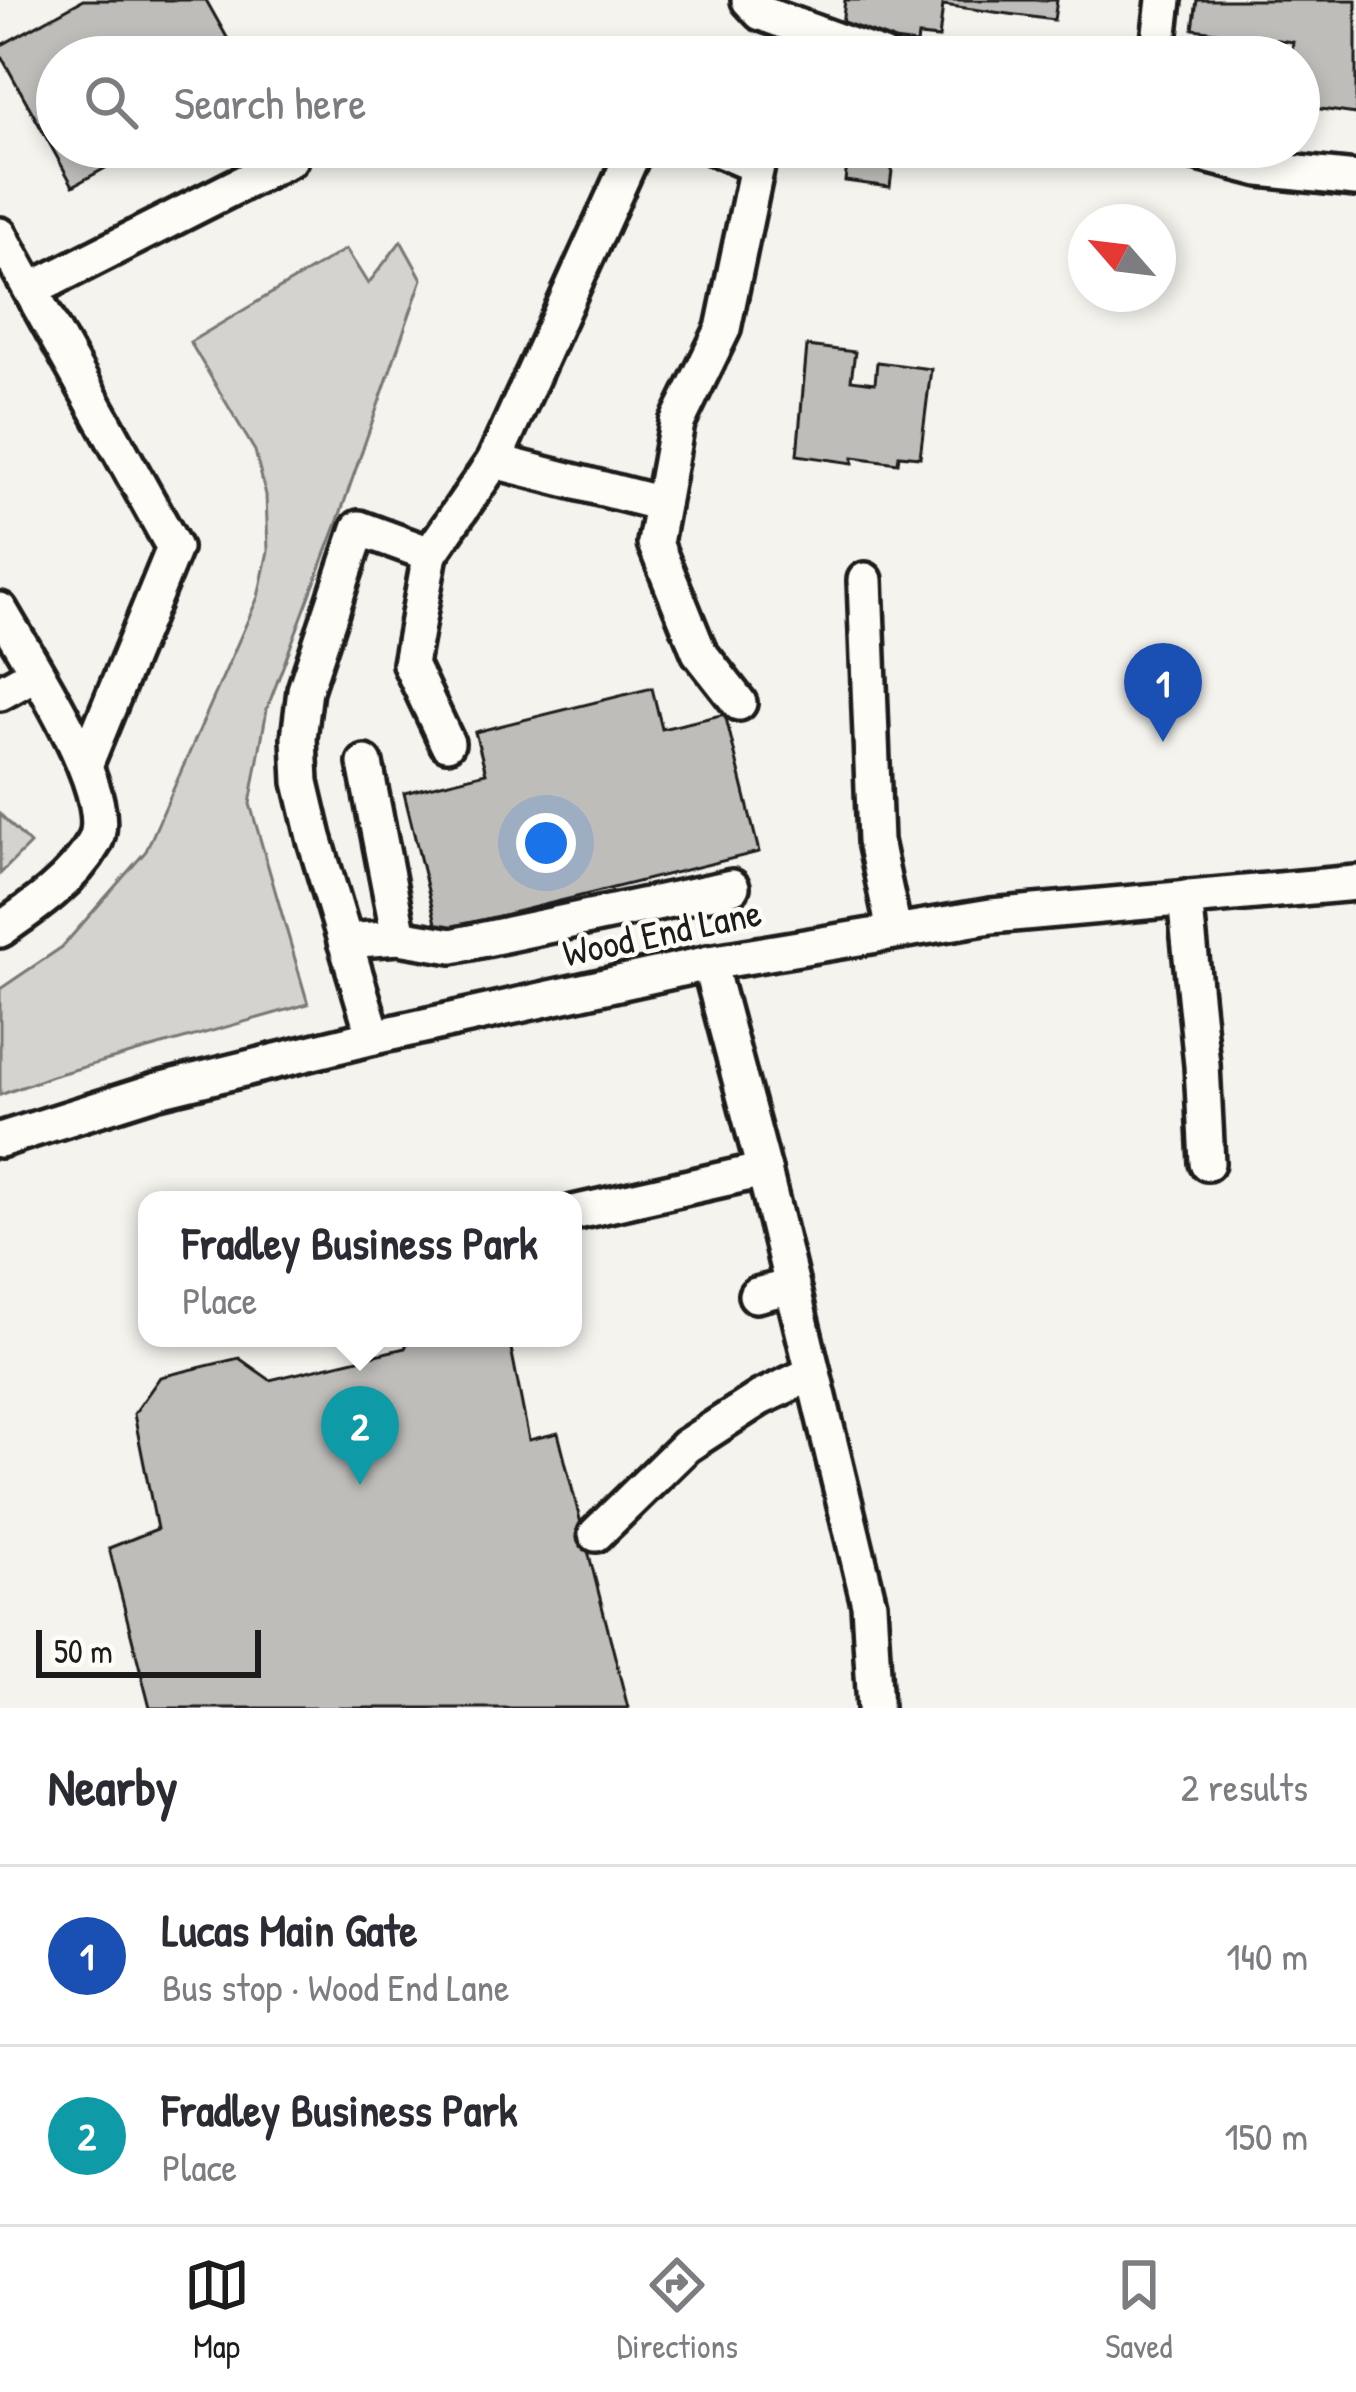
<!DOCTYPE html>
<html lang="en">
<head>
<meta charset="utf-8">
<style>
  body { margin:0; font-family:"Patrick Hand",sans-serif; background:#f2f2f3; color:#2b2b33 }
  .compass { position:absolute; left:1068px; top:204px; width:108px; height:108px; border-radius:50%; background:#fff; box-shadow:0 6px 18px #0003; rotate:298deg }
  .scale { position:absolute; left:36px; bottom:30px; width:225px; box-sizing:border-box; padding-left:12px; border:6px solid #1c1c1c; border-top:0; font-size:33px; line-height:42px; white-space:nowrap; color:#1c1c1c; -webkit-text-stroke:9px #fdfcf7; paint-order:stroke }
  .you { position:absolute; left:546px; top:843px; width:42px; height:42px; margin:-30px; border:9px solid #fff; border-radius:50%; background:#1a73e8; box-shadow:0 0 0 18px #1a73e833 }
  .badge { display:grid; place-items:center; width:78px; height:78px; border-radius:50%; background:#1c1c1c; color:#fff; font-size:39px; font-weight:700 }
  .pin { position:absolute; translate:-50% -99px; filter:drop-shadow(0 3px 6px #0008) }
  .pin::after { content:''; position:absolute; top:63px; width:42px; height:36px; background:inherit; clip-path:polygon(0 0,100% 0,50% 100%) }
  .popup { position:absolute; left:138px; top:1191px; width:444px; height:156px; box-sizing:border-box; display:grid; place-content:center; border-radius:24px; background:#fff; filter:drop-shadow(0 3px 9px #0005); font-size:39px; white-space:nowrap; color:#7c7c81 }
  .popup b { font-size:45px; color:#2b2b33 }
  .popup::after { content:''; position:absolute; left:50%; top:100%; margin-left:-24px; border:24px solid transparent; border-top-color:#fff }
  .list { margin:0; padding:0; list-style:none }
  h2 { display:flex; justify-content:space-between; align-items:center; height:156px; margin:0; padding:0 48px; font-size:51px }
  h2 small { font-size:39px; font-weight:400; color:#7c7c81 }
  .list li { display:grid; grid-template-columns:78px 1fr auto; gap:36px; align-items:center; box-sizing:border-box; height:180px; padding:0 48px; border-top:3px solid #e1e1e2 }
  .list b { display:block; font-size:45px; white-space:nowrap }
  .list p { margin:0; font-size:39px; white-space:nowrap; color:#7c7c81 }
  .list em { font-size:39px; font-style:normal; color:#7c7c81 }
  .icon { flex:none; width:66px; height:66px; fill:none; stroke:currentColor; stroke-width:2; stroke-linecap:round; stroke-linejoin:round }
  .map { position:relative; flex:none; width:1356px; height:1708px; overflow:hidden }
  .search { position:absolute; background:#fff; box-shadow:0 6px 18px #0003; left:36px; right:36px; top:36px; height:132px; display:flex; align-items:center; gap:30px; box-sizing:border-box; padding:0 42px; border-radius:66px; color:#7c7c81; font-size:45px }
  .sheet { height:516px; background:#fff }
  nav { display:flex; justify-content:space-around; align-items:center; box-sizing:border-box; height:168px; border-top:3px solid #e1e1e2; background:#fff; font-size:33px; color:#7c7c81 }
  nav a { display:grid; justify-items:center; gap:6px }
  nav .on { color:#1c1c1c }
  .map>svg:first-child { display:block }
  .green { fill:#d4d3cf; stroke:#787876; stroke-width:3 }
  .building { fill:#bebdba; stroke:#1c1c1c; stroke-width:3 }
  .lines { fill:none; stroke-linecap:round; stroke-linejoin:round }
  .minor-casing { stroke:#1c1c1c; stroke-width:42 }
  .minor { stroke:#fdfcf7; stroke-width:33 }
  .labels { text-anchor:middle; stroke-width:9; stroke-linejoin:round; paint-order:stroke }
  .street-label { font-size:39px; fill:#1c1c1c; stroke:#fdfcf7 }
</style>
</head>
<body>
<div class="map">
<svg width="1356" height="1708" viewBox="0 0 1356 1708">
  <rect width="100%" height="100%" fill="#f4f3ee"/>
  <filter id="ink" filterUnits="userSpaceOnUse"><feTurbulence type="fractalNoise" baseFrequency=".00833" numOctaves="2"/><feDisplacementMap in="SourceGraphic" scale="24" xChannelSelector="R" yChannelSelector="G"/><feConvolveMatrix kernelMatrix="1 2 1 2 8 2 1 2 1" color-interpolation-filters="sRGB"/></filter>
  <g filter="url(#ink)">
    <g class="green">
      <path d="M401,241L422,279L336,526L267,709L250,804L308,1004L52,1076L0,1095V989L62,947L146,851L258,597L268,551L266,495L255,451L190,342L346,249L368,284Z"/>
      <path d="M0,814L30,844L0,874Z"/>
    </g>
    <g class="building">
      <path d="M83,0H206L238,57H57V147H143L73,186L0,54V46Z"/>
      <path d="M845,0H1057L1054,20L943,5L939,38L918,36L917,44L841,34Z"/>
      <path d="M1197,0H1356V114L1299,106V57H1291L1293,42L1193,29Z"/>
      <path d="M849,147H895L890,187L845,181Z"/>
      <path d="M807,346L855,352L851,380L875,383L877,362L931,369L920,457L899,455L898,463L853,457V463L797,455Z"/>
      <path d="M652,688L662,729L725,714L759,852L438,931L404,793L486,773L475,732Z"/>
      <path d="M410,1338H509L529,1440L558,1433L628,1708H150L109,1548L157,1529L134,1414L160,1377L239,1358L270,1380L405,1348Z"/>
    </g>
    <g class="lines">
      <g class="minor-casing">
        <g id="minor">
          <path d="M749,0L761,13L883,57"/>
          <path d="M1157,57L1164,0"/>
          <path d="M713,147L757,166L723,329L677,423L655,543L699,652L739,703"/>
          <path d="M1175,147L1260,169L1356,179"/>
          <path d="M0,235L174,548L86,763"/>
          <path d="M31,290L290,159"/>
          <path d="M494,461L662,504"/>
          <path d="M430,554L494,461L636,147"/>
          <path d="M865,580L875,841L894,930"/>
          <path d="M0,610C25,655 121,797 94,843C73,880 35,906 0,930"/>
          <path d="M0,693L36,673"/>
          <path d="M365,763L399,937"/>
          <path d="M1185,898L1202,1065L1207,1163"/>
          <path d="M345,941L399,937L452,946L732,887"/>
          <path d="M709,963L764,1170L869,1604L875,1708"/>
          <path d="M374,1037L314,837L301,782L299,738L305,690L359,528L430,554L410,664L447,743"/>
          <path d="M0,1140L158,1090L374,1037L709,963L991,916L1356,883"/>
          <path d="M573,1213L764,1170"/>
          <path d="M756,1295L792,1286"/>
          <path d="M596,1534L686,1446L760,1398L813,1373"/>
        </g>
      </g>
      <use href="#minor" class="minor"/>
    </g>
  </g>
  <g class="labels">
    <g class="street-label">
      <text transform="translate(662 932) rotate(-12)" y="14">Wood End Lane</text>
    </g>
  </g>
</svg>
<svg class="compass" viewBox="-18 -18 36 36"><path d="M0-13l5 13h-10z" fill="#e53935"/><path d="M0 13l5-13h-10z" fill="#7c7c81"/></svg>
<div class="scale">50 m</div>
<div class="you"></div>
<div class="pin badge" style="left:1163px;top:742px;background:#1a4fb4">1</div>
<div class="pin badge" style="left:360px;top:1485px;background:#0f9aa8">2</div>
<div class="popup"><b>Fradley Business Park</b>Place</div>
<div class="search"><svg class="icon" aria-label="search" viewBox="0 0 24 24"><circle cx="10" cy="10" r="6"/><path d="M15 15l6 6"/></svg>Search here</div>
</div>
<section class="sheet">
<h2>Nearby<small>2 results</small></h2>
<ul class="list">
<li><span class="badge" style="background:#1a4fb4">1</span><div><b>Lucas Main Gate</b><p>Bus stop · Wood End Lane</p></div><em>140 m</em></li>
<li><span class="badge" style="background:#0f9aa8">2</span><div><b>Fradley Business Park</b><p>Place</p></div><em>150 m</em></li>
</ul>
</section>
<nav>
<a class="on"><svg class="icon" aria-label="map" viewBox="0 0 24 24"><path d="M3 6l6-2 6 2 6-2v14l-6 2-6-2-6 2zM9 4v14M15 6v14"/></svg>Map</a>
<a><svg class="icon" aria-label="directions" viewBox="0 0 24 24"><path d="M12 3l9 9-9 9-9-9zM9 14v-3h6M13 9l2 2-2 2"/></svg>Directions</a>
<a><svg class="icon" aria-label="saved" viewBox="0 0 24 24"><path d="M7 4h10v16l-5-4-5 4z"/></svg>Saved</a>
</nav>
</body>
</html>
